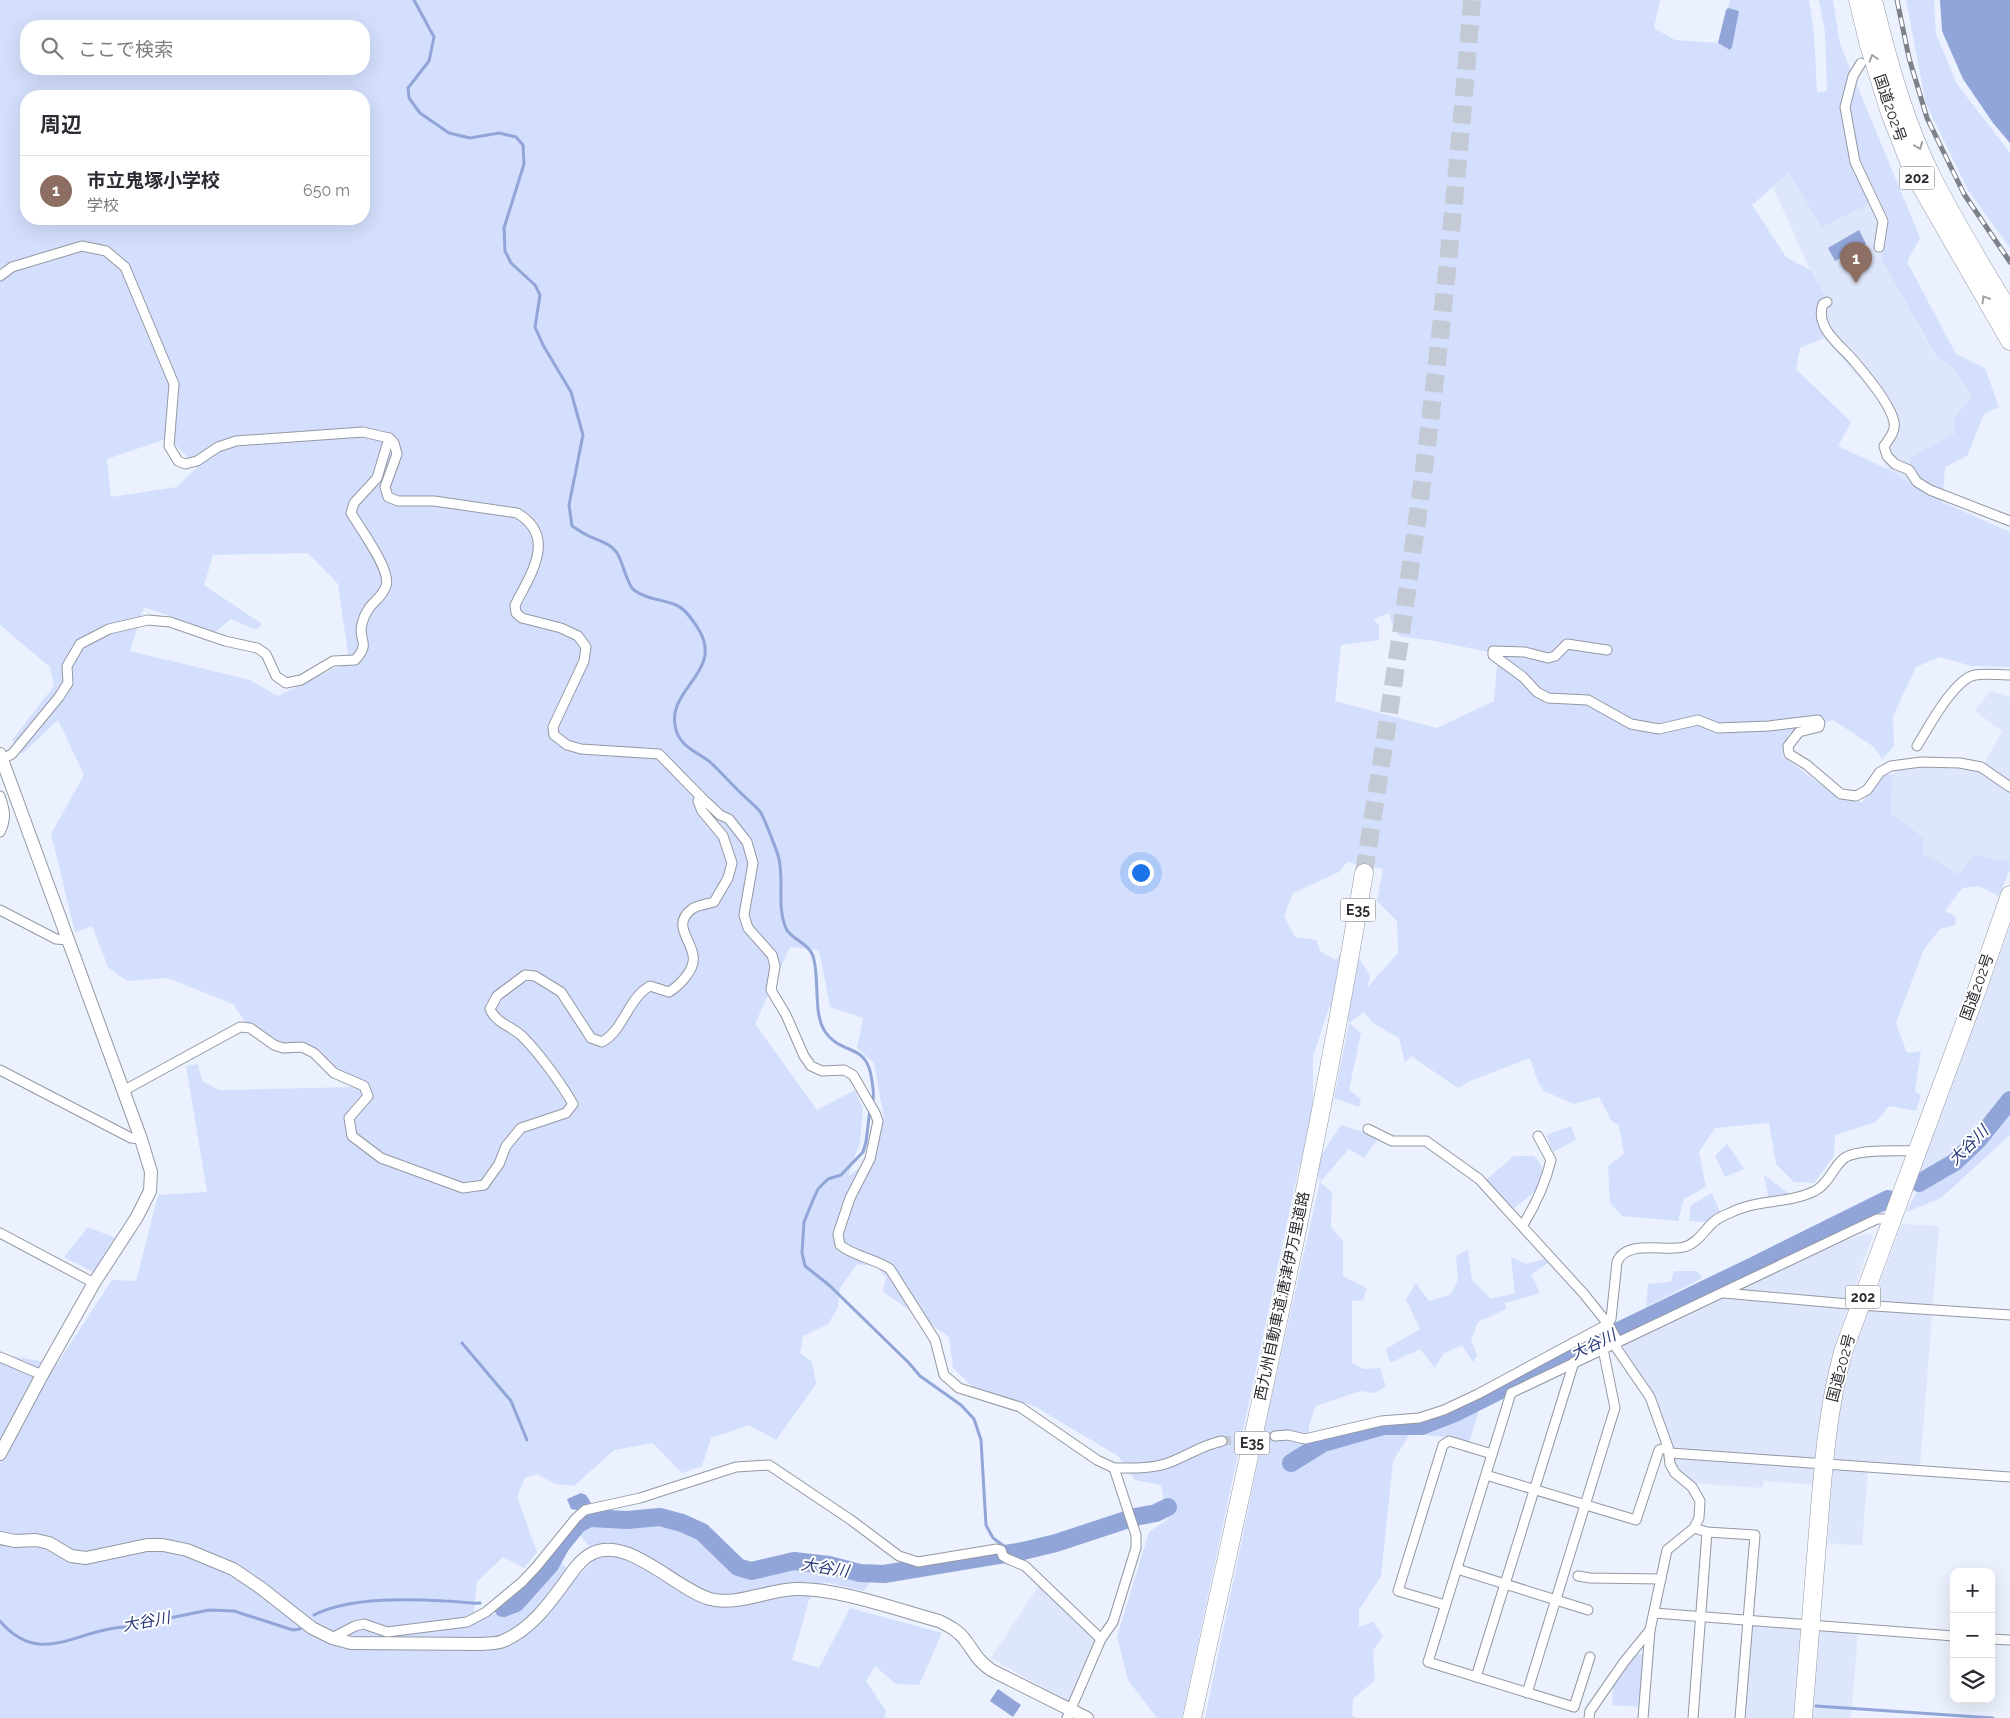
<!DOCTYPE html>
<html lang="ja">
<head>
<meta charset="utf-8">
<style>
  body { margin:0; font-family:Raleway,"Noto Sans JP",sans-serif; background:#f2f2f3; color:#2b2b33 }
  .controls { position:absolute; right:15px; bottom:15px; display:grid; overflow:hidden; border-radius:10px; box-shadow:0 5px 20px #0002 }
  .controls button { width:45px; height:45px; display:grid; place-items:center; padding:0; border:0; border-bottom:1px solid #e1e1e2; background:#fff; color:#2b2b33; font:25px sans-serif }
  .you { position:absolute; left:1140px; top:872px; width:18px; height:18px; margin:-12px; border:4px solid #fff; border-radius:50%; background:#1a73e8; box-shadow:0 0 0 8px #1a73e833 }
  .badge { display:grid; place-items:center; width:32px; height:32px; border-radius:50%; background:#db2777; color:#fff; font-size:16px; font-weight:700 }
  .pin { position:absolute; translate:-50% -41px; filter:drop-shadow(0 1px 2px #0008) }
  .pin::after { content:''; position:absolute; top:26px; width:18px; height:15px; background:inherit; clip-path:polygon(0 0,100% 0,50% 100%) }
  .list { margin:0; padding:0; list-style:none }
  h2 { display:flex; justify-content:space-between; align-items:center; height:65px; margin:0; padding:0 20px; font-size:21px }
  h2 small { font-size:16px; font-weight:400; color:#7c7c81 }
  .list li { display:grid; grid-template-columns:32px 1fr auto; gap:15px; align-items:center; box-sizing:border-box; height:70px; padding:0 20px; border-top:1px solid #e1e1e2 }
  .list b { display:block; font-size:19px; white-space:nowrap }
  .list p { margin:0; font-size:16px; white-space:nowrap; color:#7c7c81 }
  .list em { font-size:16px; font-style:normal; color:#7c7c81 }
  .icon { flex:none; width:28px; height:28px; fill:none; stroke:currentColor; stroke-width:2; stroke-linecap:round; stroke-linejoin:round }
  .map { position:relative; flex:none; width:2010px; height:1718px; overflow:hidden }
  .search { position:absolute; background:#fff; box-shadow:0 5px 20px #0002; left:20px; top:20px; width:350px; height:55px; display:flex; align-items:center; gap:12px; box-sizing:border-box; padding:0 18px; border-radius:20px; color:#7c7c81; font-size:19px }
  .panel { position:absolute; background:#fff; box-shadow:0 5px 20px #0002; left:20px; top:90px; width:350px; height:135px; border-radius:20px }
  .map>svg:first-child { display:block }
  .built { fill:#dde6fa }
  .green { fill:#d3dffc; fill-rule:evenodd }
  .water { fill:#91a5d8 }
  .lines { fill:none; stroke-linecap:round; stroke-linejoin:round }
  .stream { stroke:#91a5d8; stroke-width:3 }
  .river { stroke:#91a5d8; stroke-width:18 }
  .street-tunnel { stroke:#c4cad5; stroke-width:9; stroke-dasharray:9 4.5; stroke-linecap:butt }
  .highway-tunnel { stroke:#c4cad5; stroke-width:18; stroke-dasharray:18 9; stroke-linecap:butt }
  .street-casing { stroke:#9398a4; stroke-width:11 }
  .secondary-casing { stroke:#9398a4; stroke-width:14 }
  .highway-casing { stroke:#9398a4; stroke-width:19 }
  .street { stroke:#fff; stroke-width:9 }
  .secondary { stroke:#fff; stroke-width:12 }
  .highway { stroke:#fff; stroke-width:18 }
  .rail-casing { stroke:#7d8189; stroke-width:5 }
  .rail { stroke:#fff; stroke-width:3; stroke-dasharray:9; stroke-linecap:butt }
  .oneway { stroke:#9fa0a2 }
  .labels { text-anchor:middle; stroke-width:4; stroke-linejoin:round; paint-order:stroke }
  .shield { fill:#fff; stroke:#6a6b6f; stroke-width:1 }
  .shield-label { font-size:14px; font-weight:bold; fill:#2a2c31 }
  .street-label { font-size:15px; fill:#2a2c31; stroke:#fff }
  .water-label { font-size:16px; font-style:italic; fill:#2a3c7a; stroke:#fff }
</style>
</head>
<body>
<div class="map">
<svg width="2010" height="1718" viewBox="0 0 2010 1718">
  <rect width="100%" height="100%" fill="#ebf1fe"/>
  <g class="built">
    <path d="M1818,113L1859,158L1889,219L1881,259L1936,358L1955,370L1972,397L1954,416V434L1911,457L1910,483L1887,469L1880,447L1892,423L1876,397L1824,338L1816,307L1826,296L1810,270L1773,187L1789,173Z"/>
    <path d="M1990,691L2010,697V862L1995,860L1959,874L1922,853L1890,813L1893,775L1898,766H1960L1981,770L2002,731L1975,711Z"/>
    <path d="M2010,927V1089L1960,1149L1942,1163L1919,1171Z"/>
    <path d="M1902,1224L1939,1226L1920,1468L1868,1469L1862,1546L1827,1543L1838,1408L1851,1357Z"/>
    <path d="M1867,1234L1873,1235L1834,1349L1823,1406L1816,1485L1764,1481L1763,1488L1691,1483L1673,1463L1674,1449L1654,1397L1622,1345L1834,1244Z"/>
    <path d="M1039,1585L1095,1639L1068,1702L991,1658Z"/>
    <path d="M1752,1624L1805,1629L1797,1718H1744Z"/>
    <path d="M1819,1630L1858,1633L1851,1718H1812Z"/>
  </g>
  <g class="green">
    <path d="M0,0H1660L1654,28L1675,40L1718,43L1729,49L1739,11L1728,8L1730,0H1809L1814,33L1817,92L1827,91L1825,32L1819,0H1833L1840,44L1920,238L1907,262L1956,354L1985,368L1999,407L1984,414L1967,456L1945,467L1942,502L2010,532V667L1971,666L1940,657L1916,667L1893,716L1894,746L1882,759L1874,747L1833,720L1789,733L1782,756L1842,800L1862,802L1885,774L1893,775L1890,813L1924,838L1922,853L1959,874L1975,855L2010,862V869L1999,896L1979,886L1962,888L1945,911L1956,917L1955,925L1940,929L1924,949L1896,1023L1907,1053L1921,1051L1915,1091L1921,1095L1916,1111L1889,1106L1876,1122L1835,1135L1834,1156L1814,1183L1794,1182L1776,1164L1769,1123L1715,1128L1699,1152L1706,1187L1684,1199L1678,1221L1622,1216L1610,1203L1608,1166L1624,1154L1619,1126L1611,1120L1599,1097L1574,1104L1544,1091L1538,1082L1530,1058L1470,1081L1458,1088L1411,1056L1405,1063L1399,1038L1373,1023L1364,1012L1349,1023L1361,1033L1349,1090L1361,1099L1359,1107L1334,1098L1349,1023L1346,1011L1329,1007L1313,1057V1100L1327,1106L1308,1146L1322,1154L1341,1125L1379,1137L1364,1158L1349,1149L1320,1182L1332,1192L1331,1227L1343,1241V1276L1367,1288L1363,1300L1352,1301V1363L1364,1369L1380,1368L1386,1387L1374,1393L1360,1391L1316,1406L1309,1425V1454L1381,1431L1410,1434L1481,1404L1469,1443L1449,1437L1410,1434L1393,1461L1381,1576L1359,1610V1627L1373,1622L1383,1636L1373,1651L1375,1680L1353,1699L1352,1715L1355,1718H1205L1270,1404L1320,1182L1317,1169L1299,1166L1182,1718H1157L1128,1680L1117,1637L1149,1532L1168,1519L1161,1485L1135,1480L1118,1456L1034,1406L974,1388L953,1368L949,1337L883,1292L886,1277L876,1266L857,1264L840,1288L838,1308L828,1324L803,1336L800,1353L812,1362L816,1384L776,1440L749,1425L711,1438L702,1466L682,1473L653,1443L614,1450L574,1486L556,1484L537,1474L525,1478L517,1497L537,1552L524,1568L503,1557L477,1582L473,1619L499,1613L553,1556L577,1577L598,1557L573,1526L586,1513L661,1522L700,1535L735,1569L751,1575L791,1564L831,1570L871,1581L864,1591L824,1582L809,1600L792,1660L819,1668L850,1608L942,1633L919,1685L896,1684L875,1666L866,1681L886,1711L884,1718H0V1354L57,1364L112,1280L136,1281L158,1195L207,1192L186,1066L198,1064L202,1081L219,1090L355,1087L308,1052L284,1054L252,1032L233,1004L168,978L127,981L108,967L92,926L75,932L51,834L84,775L58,720L22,754L12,740L54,686L50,667L0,625ZM26,26H364V69H26ZM26,96H364V219H26ZM1848,146L1859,158L1889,219L1881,259L1937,358L1955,370L1972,397L1954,417V434L1911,457L1909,482L1887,469L1838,446L1851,422L1796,369L1800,348L1824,338L1816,307L1826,296L1810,270L1786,257L1752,205L1789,173L1822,227L1869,204ZM169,438L197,467L177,487L111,497L107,459ZM308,553L338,584L349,661L278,696L250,680L130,651L144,607L215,632L231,619L256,630L262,624L204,585L213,555ZM1390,613V619L1399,636L1435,641L1498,654L1494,701L1437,728L1335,701L1341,645L1379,640V625L1373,619ZM1347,862L1383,869L1377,901L1397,921L1398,953L1367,988L1370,976L1358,956L1341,953L1336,960L1321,952L1316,940L1295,937L1284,916L1293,893L1339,872ZM790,947L819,950L830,1007L863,1018L857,1048L874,1063L884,1118L875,1157L848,1176L860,1142L863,1109L855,1090L817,1110L755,1024Z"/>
    <path d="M1906,0H1934L1936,34L1957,84L2010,153V248L1968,190L1926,104Z"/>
    <path d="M2010,1108V1134L2001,1143L1941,1198L1906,1212L1917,1191L1960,1166Z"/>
    <path d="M1571,1126L1576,1140L1553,1152L1546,1135Z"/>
    <path d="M1727,1144L1744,1169L1725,1177L1715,1156Z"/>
    <path d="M1514,1156H1534C1557,1180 1530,1195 1512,1210L1486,1180Z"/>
    <path d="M1764,1175L1792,1196L1769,1199Z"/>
    <path d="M1712,1193L1720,1212L1704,1222L1689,1221L1691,1205Z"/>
    <path d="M88,1227L115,1238L93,1272L64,1257Z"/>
    <path d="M1468,1250L1472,1280L1491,1299L1515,1293L1511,1257L1526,1264L1544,1259L1548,1263L1531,1275L1540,1293L1505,1303L1506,1309L1478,1322L1471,1341L1477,1355L1473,1362L1462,1345L1443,1354L1435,1368L1420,1349L1390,1363L1386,1349L1420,1329L1406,1299L1416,1283L1429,1301L1450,1295L1458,1281L1456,1256Z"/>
    <path d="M1674,1271H1697L1702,1278L1646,1307L1648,1284L1671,1282Z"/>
    <path d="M1636,1654H1645L1641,1707L1612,1705L1613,1685Z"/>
  </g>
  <g class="water">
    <path d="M1940,0H2010V143L1993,123L1963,79L1942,31Z"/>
    <path d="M1728,8L1739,11L1732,47L1730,50L1718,43L1726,10Z"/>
    <path d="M1859,230L1866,244L1835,261L1828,248Z"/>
    <path d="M581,1493L586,1495L591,1503L577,1510L571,1509L567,1499Z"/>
    <path d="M998,1689L1021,1705L1013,1717L990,1701Z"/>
  </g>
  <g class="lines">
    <g class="stream">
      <path d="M414,0L434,37L429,61L408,88L409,98L420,113L449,133L470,138L499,133L516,137L523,145L524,164L504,228L505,251L511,263L535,285L540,295L535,327L543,345L571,392L583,435L569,505L572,526C576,528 580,532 585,534C595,540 610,542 617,553C623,562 627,585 634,590C647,600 662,599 676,605C686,609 694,622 699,630C725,674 661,690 677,733C683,748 699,753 710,762C722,773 733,786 745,797C750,802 757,807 761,813C764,818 778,853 779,859C784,881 777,905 785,926C789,939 808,942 813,956C820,978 813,1011 824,1030C842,1058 867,1040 872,1081C873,1089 875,1096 872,1103"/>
      <path d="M870,1109L866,1142L863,1152L841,1175L828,1179L818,1189L813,1200L804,1222L802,1253L805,1266L829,1285L909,1363L920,1376L961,1405L974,1419L981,1440L986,1525L993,1538L1012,1552"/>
      <path d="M462,1343L511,1401L527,1440"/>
      <path d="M314,1615C349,1597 406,1599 445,1601C457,1601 468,1604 480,1603"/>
      <path d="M0,1621C40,1669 79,1628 125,1627L209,1610L234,1611L293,1630L300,1629"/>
      <path d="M1816,1706L1993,1718"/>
    </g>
    <g class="river">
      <path d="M1919,1183L1955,1162L1978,1140L2010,1100"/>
      <path d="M1291,1463L1323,1443L1383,1426H1422L1455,1413L1604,1338L1753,1266L1888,1199"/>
      <path d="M503,1608L516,1603L550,1565L561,1545L578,1524L590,1518L627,1520L660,1517L682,1523L702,1532L738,1567L751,1571L794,1561L829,1565L860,1573L884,1574L1023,1551L1056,1543L1135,1517L1156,1513L1168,1507"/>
    </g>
    <path class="street-tunnel" d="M1222,1441L1275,1436"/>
    <path class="highway-tunnel" d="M1364,873C1381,765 1398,657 1413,549C1439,367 1457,183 1472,0"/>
    <g class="street-casing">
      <g id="street">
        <path d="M1861,63L1853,76L1845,107L1855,162L1883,221L1879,247"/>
        <path d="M0,276L12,267L82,246L106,251L125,267L174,384L169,446L178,461L185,464L197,461L218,447L236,441L363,432L389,438L394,443L397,454L385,487L388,497L398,501H434L517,513C558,537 530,575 515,605L516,613L522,618L561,628L578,636L586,647L584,661L553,727L554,735L567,745L581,749L659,754L700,796"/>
        <path d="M1827,302L1823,304C1814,328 1842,346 1854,361C1866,375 1891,405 1894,422C1896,431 1889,439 1884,446L1887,456L1895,464L1909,470L1917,482L1930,490L2010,521"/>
        <path d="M1607,650L1567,644L1555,656L1548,658L1525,652L1493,651V655L1523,677L1537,692L1548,698L1588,700L1631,724L1659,729L1698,720L1718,728L1769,726L1818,720L1820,723L1819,727L1799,732L1788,746L1789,754L1807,765L1841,794L1856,796L1867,790L1880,772L1891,766L1921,762L1960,763L1981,767L2010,787"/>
        <path d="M1917,746C1928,728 1954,679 1975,675C1986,673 1999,675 2010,675"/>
        <path d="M2,759L12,754L59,697L68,683L67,666L80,644L109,629L148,620L170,622L225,641L257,648L266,654L276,676L286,683L301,680L333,661L355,660C372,642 357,640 362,624C363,620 365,614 368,610C373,601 382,598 386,586C392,571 360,528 351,513L354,503L377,478L389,438"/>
        <path d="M0,796C5,810 7,818 0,832"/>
        <path d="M0,910L56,939L68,940"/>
        <path d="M0,1070L131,1138L141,1139"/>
        <path d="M123,1091L240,1027L250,1028L274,1045L283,1048L302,1047L314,1053L334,1073L364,1086L368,1096L349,1118L352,1136L381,1158L463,1188L484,1185L499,1164L506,1146L521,1128L566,1113L573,1104C561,1083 539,1053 522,1036C511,1026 496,1023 490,1009L497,996L525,975L535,976L561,992L591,1038L602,1042C624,1030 628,998 650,986L669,992C680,985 696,969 693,955C690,938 672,924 692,909C697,905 707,904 714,902L728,878L732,863L723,836L702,811L698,801L700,796L720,815L729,819L747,842L753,863L744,915L748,928L772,955L775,966L771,990L786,1015L804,1056L811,1066L822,1071L844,1070L853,1075L875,1113L878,1121L870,1159L850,1198L838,1234L840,1245C855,1257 874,1258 890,1269L935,1340L944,1375L959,1388L1020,1407L1097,1460L1114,1468L1136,1535V1548L1113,1622L1101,1639L1067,1718"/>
        <path d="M1368,1129L1392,1141H1426L1479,1179L1584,1294L1608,1324L1611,1319L1617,1262C1626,1239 1666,1252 1684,1247C1699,1243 1705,1228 1716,1220C1720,1217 1725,1215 1730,1213C1756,1199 1788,1204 1815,1191C1828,1184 1832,1170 1842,1160C1853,1148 1899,1151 1916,1151"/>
        <path d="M1523,1225C1536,1204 1545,1185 1551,1160L1538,1136"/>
        <path d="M0,1233L94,1283"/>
        <path d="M1724,1293L1860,1305L2010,1315"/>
        <path d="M0,1357L42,1375"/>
        <path d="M1275,1436L1288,1435L1305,1439L1381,1421L1419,1418L1444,1410L1478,1394L1608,1324L1616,1338L1617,1349L1650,1397L1668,1447L1670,1464L1675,1473L1692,1487L1700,1501L1699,1518L1694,1528L1667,1550L1650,1630L1643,1718"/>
        <path d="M1670,1453L2010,1477"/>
        <path d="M1114,1468C1132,1468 1151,1469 1168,1463C1187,1456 1202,1445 1222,1441"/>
        <path d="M1486,1475L1636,1520L1659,1450L1668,1447"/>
        <path d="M1694,1528L1707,1532L1755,1535L1740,1718"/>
        <path d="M1457,1569L1588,1610"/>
        <path d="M1578,1576L1590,1578L1661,1579"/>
        <path d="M1445,1605L1398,1591L1443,1445L1449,1441L1492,1454"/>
        <path d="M1654,1613L1954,1636"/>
        <path d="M332,1638L355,1626L364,1624L387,1632L467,1622L486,1612L522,1582L537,1566L576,1518L585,1510L640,1498L736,1467L769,1465L851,1520L899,1556L918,1562L997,1549L1001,1550L1003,1556L1008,1559L1025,1566L1101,1639"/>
        <path d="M1991,1639L2010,1640"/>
        <path d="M1590,1657L1574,1707L1428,1662L1511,1393L1877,1219H1891"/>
        <path d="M1476,1677L1574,1362"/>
        <path d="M1527,1693L1615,1408L1603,1349"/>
        <path d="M1589,1718L1590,1711L1624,1662L1650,1630"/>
        <path d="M1693,1718L1707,1532"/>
      </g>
    </g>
    <g class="secondary-casing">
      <g id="secondary">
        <path d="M0,754L141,1139L151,1172L150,1191L137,1217L94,1283L42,1375L0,1454"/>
        <path d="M0,1538L15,1541L36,1540L49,1543L71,1556L86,1558L147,1545H163L187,1550L233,1569L261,1588L312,1628L332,1638L351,1643L481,1644C488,1643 497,1644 503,1641C530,1630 549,1604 565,1582C572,1572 580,1560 591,1554C627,1534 675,1589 710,1599C738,1606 767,1590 796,1589C838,1588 898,1610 939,1621C949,1626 959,1631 965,1640C976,1654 975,1658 991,1670L1087,1718"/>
      </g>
    </g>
    <g class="highway-casing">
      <g id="highway">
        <path d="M1858,0L1869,45L1890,113L1914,174L2010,341"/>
        <path d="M1873,0C1888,61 1905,125 1934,181C1957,226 1984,270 2010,313"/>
        <path d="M1192,1718C1253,1437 1317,1156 1364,873"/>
        <path d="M1803,1718C1808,1656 1813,1594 1818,1532C1823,1471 1827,1411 1843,1352L1973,1001L2010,895"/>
      </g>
    </g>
    <use href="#street" class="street"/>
    <use href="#secondary" class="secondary"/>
    <use href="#highway" class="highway"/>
    <g class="rail-casing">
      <path id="rail" d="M1897,0L1909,58L1927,118L1964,194L2010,262"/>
    </g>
    <use href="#rail" class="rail"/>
  </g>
  <defs><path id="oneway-chevron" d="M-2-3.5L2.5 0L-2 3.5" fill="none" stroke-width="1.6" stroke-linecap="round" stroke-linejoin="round" transform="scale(1.25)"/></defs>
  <g class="oneway">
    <use href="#oneway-chevron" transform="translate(1873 58) rotate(-108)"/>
    <use href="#oneway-chevron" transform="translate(1919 146) rotate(68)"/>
    <use href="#oneway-chevron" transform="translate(1985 299) rotate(-121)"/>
  </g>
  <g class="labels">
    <g class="shield">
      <rect x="1899.5" y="166.5" width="35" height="23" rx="4"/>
      <rect x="1340.5" y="898.5" width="35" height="23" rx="4"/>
      <rect x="1845.5" y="1285.5" width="35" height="23" rx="4"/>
      <rect x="1234.5" y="1431.5" width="35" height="23" rx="4"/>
    </g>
    <g class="shield-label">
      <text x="1917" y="183">202</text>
      <text x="1358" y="915">E35</text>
      <text x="1863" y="1302">202</text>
      <text x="1252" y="1448">E35</text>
    </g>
    <g class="street-label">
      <text transform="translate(1890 108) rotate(71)" y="5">国道202号</text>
      <text transform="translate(1977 987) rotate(-70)" y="5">国道202号</text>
      <text transform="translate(1282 1296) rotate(-78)" y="5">西九州自動車道;唐津伊万里道路</text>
      <text transform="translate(1841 1368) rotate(-75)" y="5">国道202号</text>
    </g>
    <g class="water-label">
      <text transform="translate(1968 1145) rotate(-45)" y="6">大谷川</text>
      <text transform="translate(1593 1344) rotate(-26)" y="6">大谷川</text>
      <text transform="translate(825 1567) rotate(9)" y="6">大谷川</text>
      <text transform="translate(146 1621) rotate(-10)" y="6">大谷川</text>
    </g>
  </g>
</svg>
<div class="controls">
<button>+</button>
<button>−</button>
<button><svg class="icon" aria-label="layers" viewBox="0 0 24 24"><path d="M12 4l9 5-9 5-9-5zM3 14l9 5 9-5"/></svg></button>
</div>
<div class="you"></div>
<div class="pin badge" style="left:1856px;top:283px;background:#8d6e63">1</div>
<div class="search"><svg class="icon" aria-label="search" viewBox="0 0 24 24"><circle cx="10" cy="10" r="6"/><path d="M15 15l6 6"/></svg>ここで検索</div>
<section class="panel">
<h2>周辺<small></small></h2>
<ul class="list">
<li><span class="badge" style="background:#8d6e63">1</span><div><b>市立鬼塚小学校</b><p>学校</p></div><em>650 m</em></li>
</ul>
</section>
</div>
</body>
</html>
